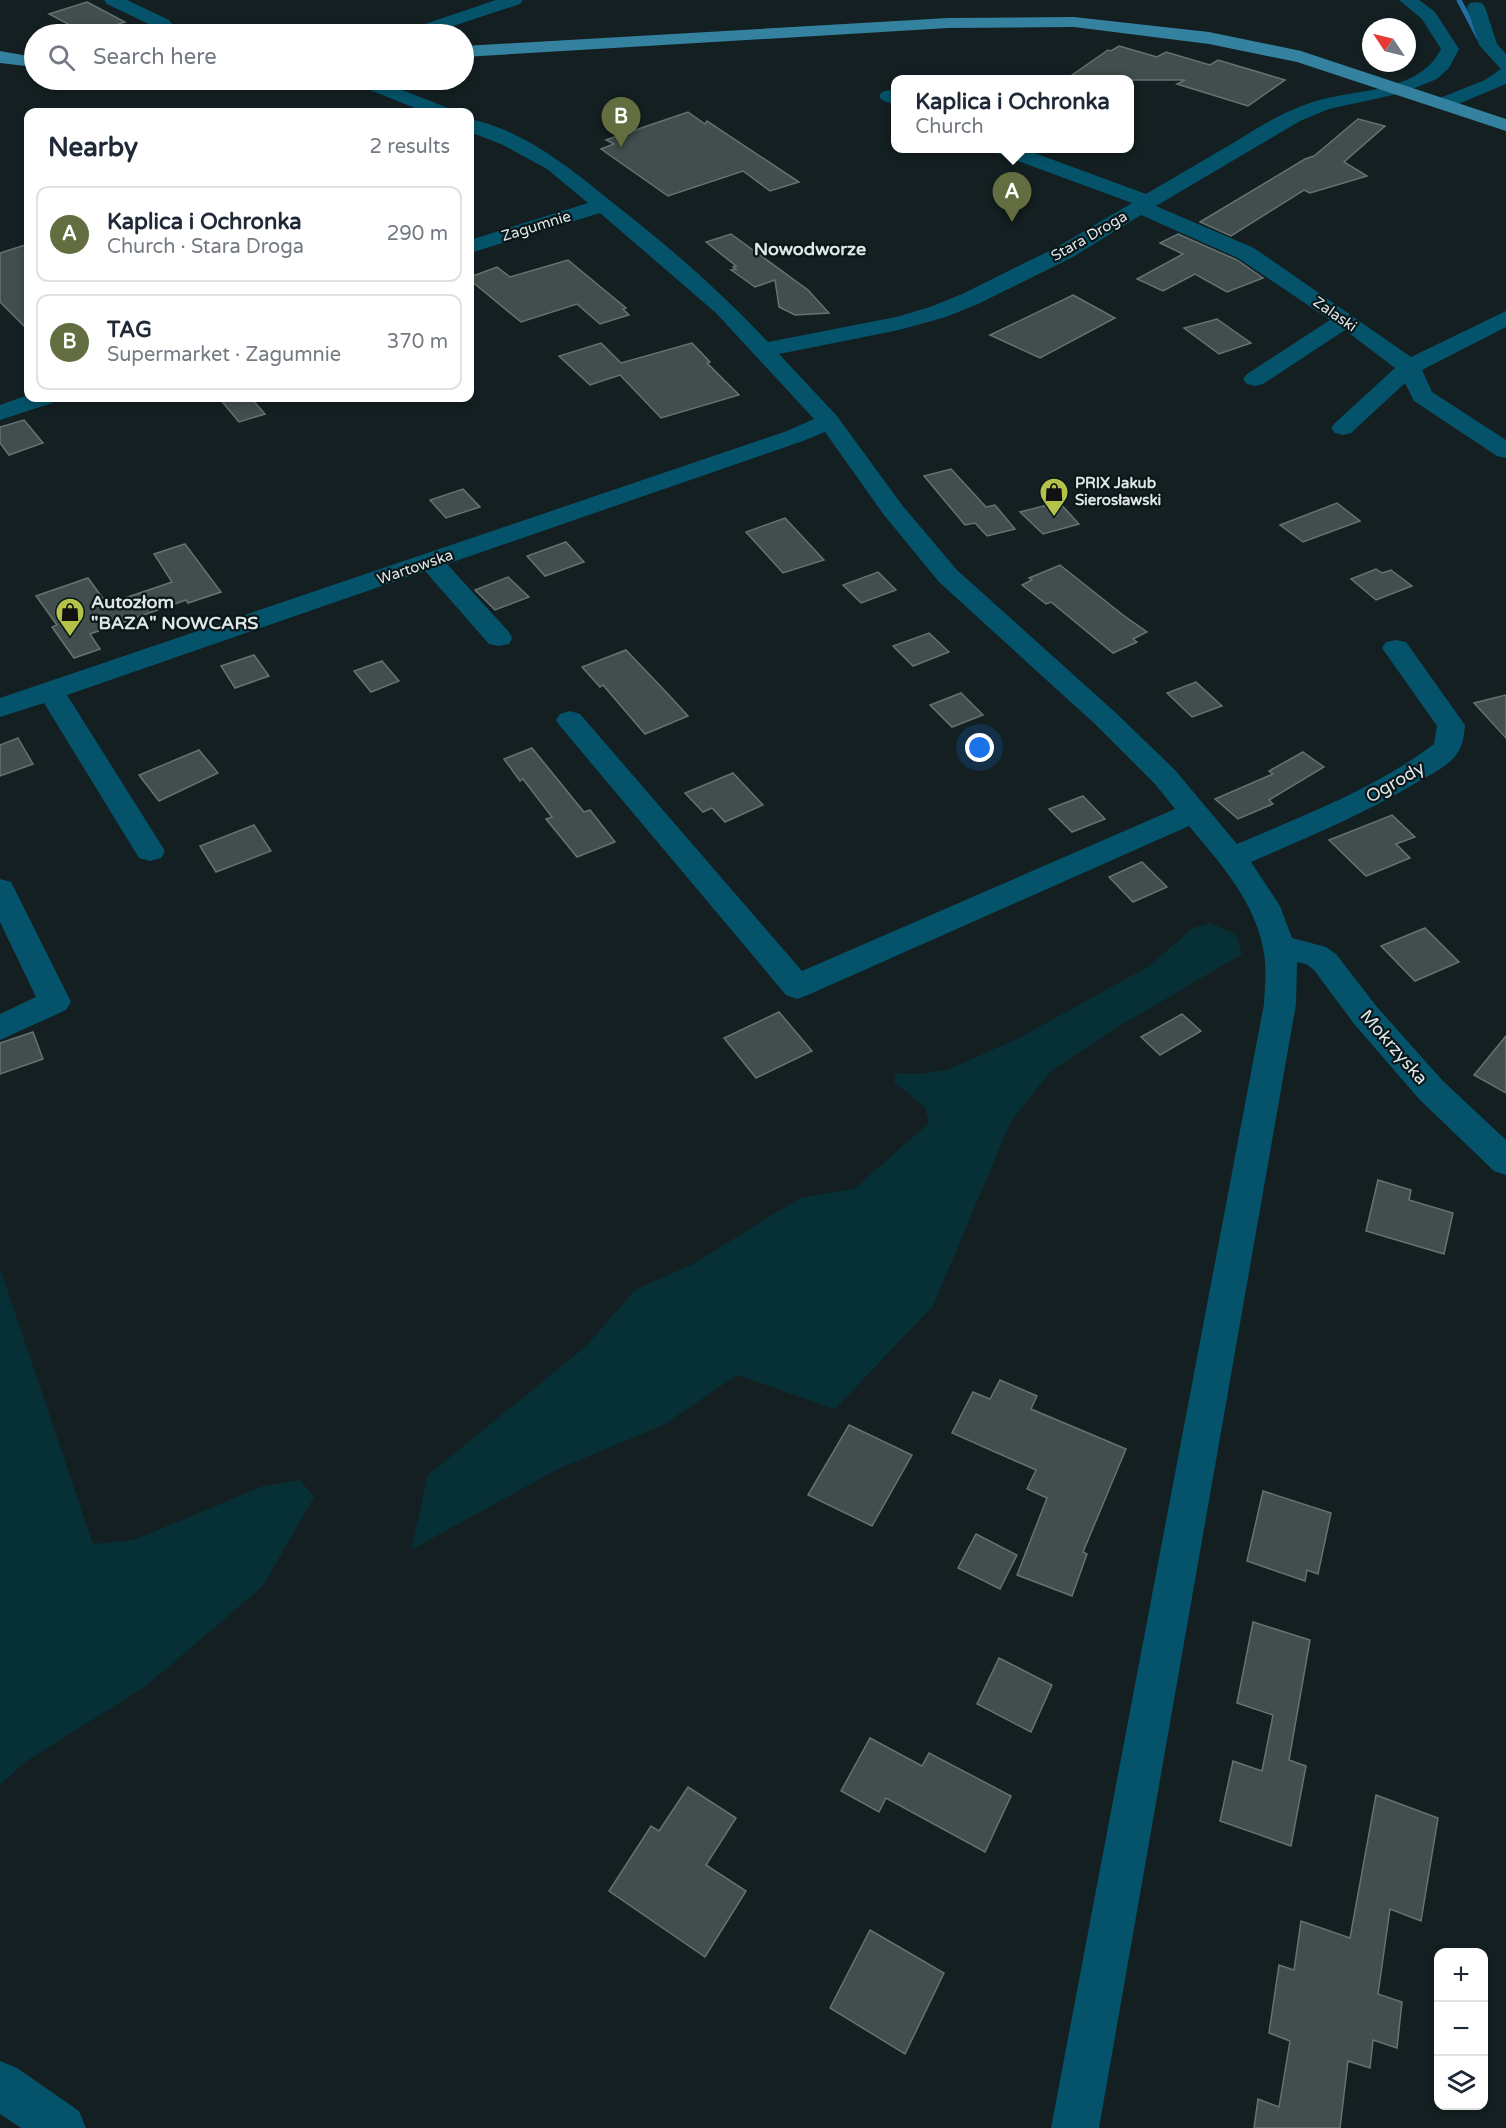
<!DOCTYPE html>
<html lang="en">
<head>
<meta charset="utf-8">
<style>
  body { margin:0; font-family:"Varela Round",sans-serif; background:#f6f6f7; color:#1f2937 }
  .controls { position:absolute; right:18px; bottom:18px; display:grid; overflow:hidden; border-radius:12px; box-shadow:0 3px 9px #0003 }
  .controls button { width:54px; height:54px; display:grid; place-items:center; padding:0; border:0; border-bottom:2px solid #e0e1e3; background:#fff; color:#1f2937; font:30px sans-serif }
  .compass { position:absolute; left:1362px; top:18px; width:54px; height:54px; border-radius:50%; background:#fff; box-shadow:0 3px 9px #0003; rotate:305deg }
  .you { position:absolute; left:980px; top:748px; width:21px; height:21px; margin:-15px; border:4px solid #fff; border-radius:50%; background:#1a73e8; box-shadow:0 0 0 9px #1a73e833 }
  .badge { display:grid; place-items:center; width:39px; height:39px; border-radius:50%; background:#626e3f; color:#fff; font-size:20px; font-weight:700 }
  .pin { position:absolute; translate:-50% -50px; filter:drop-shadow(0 2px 3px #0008) }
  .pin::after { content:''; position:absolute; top:32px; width:21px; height:18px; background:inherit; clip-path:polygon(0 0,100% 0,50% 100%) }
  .popup { position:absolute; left:891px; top:75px; width:243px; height:78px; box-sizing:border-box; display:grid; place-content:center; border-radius:12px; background:#fff; filter:drop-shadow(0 2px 4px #0005); font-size:20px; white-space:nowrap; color:#747a83 }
  .popup b { font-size:22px; color:#1f2937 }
  .popup::after { content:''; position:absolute; left:50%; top:100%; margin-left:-12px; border:12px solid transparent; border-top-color:#fff }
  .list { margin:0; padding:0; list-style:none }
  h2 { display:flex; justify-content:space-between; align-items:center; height:78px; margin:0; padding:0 24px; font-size:26px }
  h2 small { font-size:20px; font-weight:400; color:#747a83 }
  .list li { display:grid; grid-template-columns:39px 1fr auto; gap:18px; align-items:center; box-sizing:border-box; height:96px; margin:0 12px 12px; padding:0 12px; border:2px solid #e0e1e3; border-radius:12px }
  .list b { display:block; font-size:22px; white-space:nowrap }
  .list p { margin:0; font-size:20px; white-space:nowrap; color:#747a83 }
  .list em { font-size:20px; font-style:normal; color:#747a83 }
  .icon { flex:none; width:33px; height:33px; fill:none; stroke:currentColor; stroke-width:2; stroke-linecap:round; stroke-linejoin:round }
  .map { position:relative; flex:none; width:1506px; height:2128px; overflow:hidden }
  .search { position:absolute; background:#fff; box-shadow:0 3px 9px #0003; left:24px; top:24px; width:450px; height:66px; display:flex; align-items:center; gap:15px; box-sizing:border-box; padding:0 21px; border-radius:33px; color:#747a83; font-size:22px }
  .panel { position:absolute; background:#fff; box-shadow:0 3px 9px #0003; left:24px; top:108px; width:450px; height:294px; border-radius:12px }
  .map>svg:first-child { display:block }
  .green { fill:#063035 }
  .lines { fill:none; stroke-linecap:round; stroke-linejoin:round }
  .stream { stroke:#236ea2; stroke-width:5 }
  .building { fill:#414e4d; stroke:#647271; stroke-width:1.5 }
  .minor { fill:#05536a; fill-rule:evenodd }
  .major { fill:#34829f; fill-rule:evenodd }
  .labels { text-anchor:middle; stroke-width:4.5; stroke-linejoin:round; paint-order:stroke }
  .far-street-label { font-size:15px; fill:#dee6e7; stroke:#0a1618 }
  .far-poi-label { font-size:15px; font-weight:bold; fill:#dee6e7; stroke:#0a1618; text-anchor:start }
  .far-quarter-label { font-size:18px; font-weight:bold; fill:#dee6e7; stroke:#0a1618 }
  .poi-label { font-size:18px; font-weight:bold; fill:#dee6e7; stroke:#0a1618; text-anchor:start }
  .street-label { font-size:18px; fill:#dee6e7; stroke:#0a1618 }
</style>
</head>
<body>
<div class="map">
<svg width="1506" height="2128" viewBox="0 0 1506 2128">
  <rect width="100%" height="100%" fill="#131f21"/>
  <g class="green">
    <path d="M1210,923L1236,934L1242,954L1118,1027L1051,1071L1011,1121L933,1306L835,1409L737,1375L665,1424L556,1470L411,1550L428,1475L586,1346L635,1290L691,1265L800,1198L854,1189L929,1123L925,1107L894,1082L896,1073L917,1074L947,1070L1019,1038L1149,966L1193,928Z"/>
    <path d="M0,1268L93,1544L134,1540L261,1487L300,1480L314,1497L263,1586L146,1686L25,1762L0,1785Z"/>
  </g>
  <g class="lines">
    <path class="stream" d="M1459,0L1479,38"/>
  </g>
  <g class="building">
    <path d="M87,2L125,22L87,34L49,14Z"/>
    <path d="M1119,46L1157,57L1166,52L1210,65L1218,60L1285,80L1248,106L1177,84L1185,80H1065L1108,50L1111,51Z"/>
    <path d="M688,112L705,124L707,121L799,182L770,191L743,171L668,196L601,149L614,144L606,140Z"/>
    <path d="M1358,119L1385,126L1344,162L1367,176L1310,193L1304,190L1231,236L1200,222L1305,159L1314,156Z"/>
    <path d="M731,234L808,290L829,313L795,315L779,307L775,280L755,287L731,270L736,269L733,267L736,266L706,242Z"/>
    <path d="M1178,234L1237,260L1263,278L1227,292L1195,274L1163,291L1137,279L1183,254L1160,243Z"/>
    <path d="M28,244V330L0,302V253Z"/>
    <path d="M568,260L626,308L623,309L629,315L600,324L577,304L521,322L470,280V277L497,267L510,277Z"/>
    <path d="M1073,295L1115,318L1040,358L990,335Z"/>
    <path d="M1217,319L1251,343L1219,354L1184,328Z"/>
    <path d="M601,343L621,363L692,343L710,362L707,363L739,395L661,418L620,375L590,385L559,356Z"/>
    <path d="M219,398H251L265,414L239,422Z"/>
    <path d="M24,420L43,443L9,455L0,443V427Z"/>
    <path d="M951,469L986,507L995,505L1015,529L987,536L975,523L965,525L924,476Z"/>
    <path d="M463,489L480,507L446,518L430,500Z"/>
    <path d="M1059,502L1079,524L1043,534L1020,512Z"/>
    <path d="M1337,503L1360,521L1303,542L1280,525Z"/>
    <path d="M785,518L824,560L783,573L746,532Z"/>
    <path d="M566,542L584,562L545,576L527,556Z"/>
    <path d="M185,544L221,592L188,603L186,600L90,634L100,649L74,658L52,627L57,625L36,596L88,578L107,604L172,582L154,554Z"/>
    <path d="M1060,565L1123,615L1147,632L1133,639L1137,642L1113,653L1051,602L1046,604L1022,585L1032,580L1029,578Z"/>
    <path d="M1376,569L1382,573L1391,570L1412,586L1376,600L1351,579Z"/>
    <path d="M878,572L896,590L861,603L843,585Z"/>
    <path d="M508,577L529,597L495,610L475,590Z"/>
    <path d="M929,633L949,652L913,666L893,646Z"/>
    <path d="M626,650L667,693L688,716L645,734L603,685L600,687L582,667Z"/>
    <path d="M254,655L269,676L235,688L221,666Z"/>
    <path d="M382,661L399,681L371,692L354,671Z"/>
    <path d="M1196,682L1222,706L1192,717L1167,693Z"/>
    <path d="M961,693L983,715L952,727L930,705Z"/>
    <path d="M1506,695V738L1474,703Z"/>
    <path d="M18,738L33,764L0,776V745Z"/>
    <path d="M532,748L584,812L590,810L615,842L577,857L568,846L546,819L552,817L523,779L520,781L504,759Z"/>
    <path d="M199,750L218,773L159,801L139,775Z"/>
    <path d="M1303,752L1324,767L1269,800L1273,804L1238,819L1215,799L1273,774L1269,771Z"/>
    <path d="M733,773L763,805L725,822L712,808L703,812L685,793Z"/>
    <path d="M1083,796L1105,819L1072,832L1049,809Z"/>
    <path d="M1392,815L1415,837L1396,844L1410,858L1366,876L1329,840Z"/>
    <path d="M254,825L271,851L216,872L200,846Z"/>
    <path d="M1142,862L1167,887L1133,902L1109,877Z"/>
    <path d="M1425,928L1459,962L1415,981L1381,946Z"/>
    <path d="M779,1012L812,1051L756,1078L724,1038Z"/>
    <path d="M1182,1014L1201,1031L1160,1055L1141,1037Z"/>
    <path d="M33,1032L43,1059L0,1074V1043Z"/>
    <path d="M1506,1036V1093L1474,1075Z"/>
    <path d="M1378,1180L1411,1190L1409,1200L1453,1213L1444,1254L1366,1231Z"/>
    <path d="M1000,1380L1037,1396L1031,1409L1126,1449L1083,1552L1087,1554L1072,1596L1017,1575L1047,1498L1027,1489L1036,1470L952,1433L973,1392L990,1399Z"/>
    <path d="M849,1425L912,1455L872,1526L808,1495Z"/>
    <path d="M1263,1491L1331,1513L1318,1574L1307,1570L1305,1581L1247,1561Z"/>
    <path d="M976,1534L1017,1555L1000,1589L958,1568Z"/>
    <path d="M1253,1622L1310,1640L1289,1760L1306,1766L1291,1846L1220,1821L1233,1761L1262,1771L1273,1715L1237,1703Z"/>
    <path d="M999,1658L1052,1685L1031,1732L977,1704Z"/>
    <path d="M870,1738L922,1766L929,1753L1011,1796L985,1852L886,1798L879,1812L841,1791Z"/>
    <path d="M688,1787L736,1818L706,1865L746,1891L705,1957L609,1891L651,1826L659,1831Z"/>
    <path d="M1376,1795L1438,1818L1421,1921L1390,1909L1378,1994L1402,2002L1397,2048L1373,2040L1370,2068L1348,2061L1340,2128H1254L1258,2099L1279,2107L1290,2041L1269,2033L1279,1965L1294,1970L1301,1921L1350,1938Z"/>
    <path d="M870,1930L944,1973L905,2054L830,2008Z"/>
  </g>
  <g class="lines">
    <g class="minor">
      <path d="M104,0H127L169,20L172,24L169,28H157L107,4Z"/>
      <path d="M496,0H523L520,4L429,34H404L407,30Z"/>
      <path d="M1399,0H1419L1435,12L1459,49L1449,68L1437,79L1402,93L1329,109L1300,121L1156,206L1254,248L1411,357L1506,311V327L1422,370L1432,392L1506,440V458L1497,456L1414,401L1405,383L1351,433L1343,435L1335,433L1331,428L1335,423L1395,368L1345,330L1263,384L1255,386L1247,384L1243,379L1247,374L1330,320L1238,258L1141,215L1073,257L978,304L946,317L899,330L779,354L837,416L902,505L957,570L1116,713L1175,770L1237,844C1304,815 1375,789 1434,744L1437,726L1382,648L1386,642L1396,640L1406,642L1465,725C1464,736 1463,746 1456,755C1446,768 1428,776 1414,784C1362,815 1306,838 1251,862L1280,906L1292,938L1326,947L1336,954L1377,1007L1443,1081L1506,1140V1175L1494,1171L1419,1099L1355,1025L1314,970L1306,964L1297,962L1296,1004L1099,2128H1051L1264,1004C1265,985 1267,967 1263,948C1254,900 1219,862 1189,826L808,995L797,999L786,995L560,726L556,720L560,714L570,711L580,714L802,971L1175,809L1155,784L1096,725L939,582L884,515L825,432L803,441L447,564L509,632L512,638L509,644L499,646L489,644L425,571L67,695L165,851L161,858L150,861L139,858L44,703L0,717V698L787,431L814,419L716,313L600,213L470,253V240L588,203L547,169L503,145L470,132V119C528,131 577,174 622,210C674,251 723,294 768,342L896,317L930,307L962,294L1057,247L1132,203L994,152L991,148H1021L1146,194C1175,177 1204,160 1233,143C1258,128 1282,112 1310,103C1352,88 1418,95 1441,49L1422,19Z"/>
      <path d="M1476,2L1482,3L1485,7L1497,44L1506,54V84L1451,107H1437L1434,103L1437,99L1485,80L1501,69L1479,45L1467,7L1470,3Z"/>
      <path d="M353,80H377L448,108L451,112H425L355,84Z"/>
      <path d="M889,90L895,92V105L882,100L879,96L882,92Z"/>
      <path d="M28,395V398H56L52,403L0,420V405Z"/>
      <path d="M0,879L11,882L71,1002L66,1010L0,1040V1014L36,997L0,922Z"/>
      <path d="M0,2061L17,2068L79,2111L86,2128H21L0,2114Z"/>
    </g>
    <g class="major">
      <path d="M1074,17L1209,32L1301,51L1506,119V131L1297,62L1209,44L1074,27L948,28L464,57V46L948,18Z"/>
      <path d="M0,51L34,57V67L0,63Z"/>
    </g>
  </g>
  <defs>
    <g id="shop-pin" transform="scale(1.5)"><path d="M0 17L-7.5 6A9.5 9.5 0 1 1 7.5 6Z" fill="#b5c249" stroke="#0a1618"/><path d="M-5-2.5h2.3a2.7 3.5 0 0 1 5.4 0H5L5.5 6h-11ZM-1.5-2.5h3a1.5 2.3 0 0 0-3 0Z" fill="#111"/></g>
  </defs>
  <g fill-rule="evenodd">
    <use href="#shop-pin" x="1054" y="492"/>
    <use href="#shop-pin" x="70" y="612"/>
  </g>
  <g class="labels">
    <g class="far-street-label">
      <text transform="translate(536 226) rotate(-17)" y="5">Zagumnie</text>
      <text transform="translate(1089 236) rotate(-30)" y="5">Stara Droga</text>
      <text transform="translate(1335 314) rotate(35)" y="5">Zalaski</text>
      <text transform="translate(415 567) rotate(-19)" y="5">Wartowska</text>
    </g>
    <g class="far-poi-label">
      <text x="1075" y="488">PRIX Jakub<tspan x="1075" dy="17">Sierosławski</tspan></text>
    </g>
    <g class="far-quarter-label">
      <text x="810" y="255">Nowodworze</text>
    </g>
    <g class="poi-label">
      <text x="91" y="608">Autozłom<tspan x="91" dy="21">"BAZA" NOWCARS</tspan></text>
    </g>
    <g class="street-label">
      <text transform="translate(1395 782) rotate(-30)" y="6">Ogrody</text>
      <text transform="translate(1394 1047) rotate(49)" y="6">Mokrzyska</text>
    </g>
  </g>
</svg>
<div class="controls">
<button>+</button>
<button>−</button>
<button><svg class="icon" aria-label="layers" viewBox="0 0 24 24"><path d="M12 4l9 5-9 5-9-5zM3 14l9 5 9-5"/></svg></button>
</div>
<svg class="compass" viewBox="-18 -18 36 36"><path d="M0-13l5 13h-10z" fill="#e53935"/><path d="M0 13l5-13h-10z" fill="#747a83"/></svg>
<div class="you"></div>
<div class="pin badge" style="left:1012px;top:222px">A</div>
<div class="popup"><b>Kaplica i Ochronka</b>Church</div>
<div class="pin badge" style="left:621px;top:147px">B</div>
<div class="search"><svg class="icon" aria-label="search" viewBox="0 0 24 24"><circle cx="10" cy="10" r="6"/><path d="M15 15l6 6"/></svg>Search here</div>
<section class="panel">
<h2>Nearby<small>2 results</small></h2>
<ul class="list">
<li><span class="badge">A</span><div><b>Kaplica i Ochronka</b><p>Church · Stara Droga</p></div><em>290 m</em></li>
<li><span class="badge">B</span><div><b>TAG</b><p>Supermarket · Zagumnie</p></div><em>370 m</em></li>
</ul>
</section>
</div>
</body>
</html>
